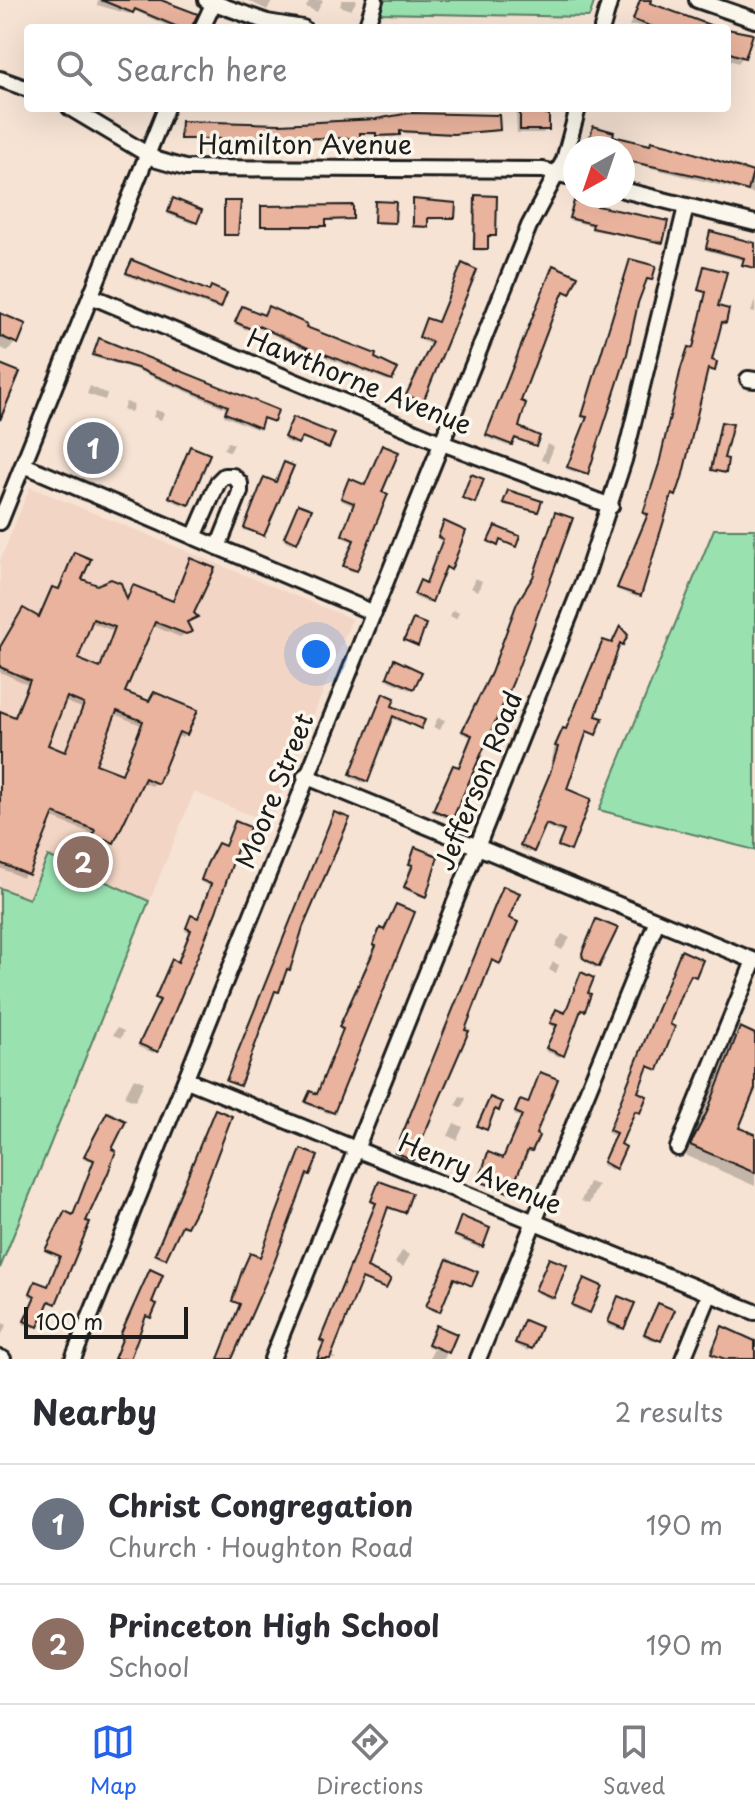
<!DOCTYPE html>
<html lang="en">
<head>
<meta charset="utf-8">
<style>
  body { margin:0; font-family:"Playpen Sans",sans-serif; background:#f7f7f7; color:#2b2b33 }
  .compass { position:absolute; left:563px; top:136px; width:72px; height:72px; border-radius:50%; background:#fff; box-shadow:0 8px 32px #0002; rotate:220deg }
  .scale { position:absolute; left:24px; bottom:20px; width:164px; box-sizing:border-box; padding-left:8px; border:4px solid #1c1c1c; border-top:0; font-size:22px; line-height:28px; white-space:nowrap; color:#1c1c1c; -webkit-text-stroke:6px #fbf7ec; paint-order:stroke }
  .you { position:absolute; left:316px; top:654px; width:28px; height:28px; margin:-20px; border:6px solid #fff; border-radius:50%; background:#1a73e8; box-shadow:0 0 0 12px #1a73e833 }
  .badge { display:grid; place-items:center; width:52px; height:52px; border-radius:50%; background:#2563eb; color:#fff; font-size:26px; font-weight:700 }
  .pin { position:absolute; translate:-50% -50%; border:4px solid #fff; box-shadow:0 2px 8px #0006 }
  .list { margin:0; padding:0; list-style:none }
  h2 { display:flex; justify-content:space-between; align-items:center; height:104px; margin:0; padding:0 32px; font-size:34px }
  h2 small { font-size:26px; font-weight:400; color:#7c7c81 }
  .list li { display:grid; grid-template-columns:52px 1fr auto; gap:24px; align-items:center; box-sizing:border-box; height:120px; padding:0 32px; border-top:2px solid #e1e1e2 }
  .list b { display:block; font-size:30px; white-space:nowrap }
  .list p { margin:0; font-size:26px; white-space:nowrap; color:#7c7c81 }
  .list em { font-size:26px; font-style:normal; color:#7c7c81 }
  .icon { flex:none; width:44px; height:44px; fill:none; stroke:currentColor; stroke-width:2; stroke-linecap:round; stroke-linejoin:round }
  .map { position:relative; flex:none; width:755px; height:1359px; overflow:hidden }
  .search { position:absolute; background:#fff; box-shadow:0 8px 32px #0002; left:24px; right:24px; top:24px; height:88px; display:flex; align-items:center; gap:20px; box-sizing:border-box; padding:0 28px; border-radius:8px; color:#7c7c81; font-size:30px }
  .sheet { height:344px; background:#fff }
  nav { display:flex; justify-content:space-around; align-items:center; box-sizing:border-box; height:112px; border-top:2px solid #e1e1e2; background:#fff; font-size:22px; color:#7c7c81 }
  nav a { display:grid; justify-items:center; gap:4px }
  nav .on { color:#2563eb }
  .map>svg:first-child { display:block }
  .built { fill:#f2d5c4 }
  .green { fill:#99e2b0; stroke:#5a7f66; stroke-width:2 }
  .shadow { fill:#0003; fill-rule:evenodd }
  .building { fill:#e9b39d; stroke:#1c1c1c; stroke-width:2; fill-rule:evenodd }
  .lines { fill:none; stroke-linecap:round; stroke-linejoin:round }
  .minor-casing { stroke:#1c1c1c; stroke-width:20 }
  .minor { stroke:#fbf7ec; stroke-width:14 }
  .labels { text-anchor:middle; stroke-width:7; stroke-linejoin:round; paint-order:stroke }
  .street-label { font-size:26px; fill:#1c1c1c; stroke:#fbf7ec }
</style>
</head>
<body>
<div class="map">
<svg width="755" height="1359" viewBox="0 0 755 1359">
  <rect width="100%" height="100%" fill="#f6e3d4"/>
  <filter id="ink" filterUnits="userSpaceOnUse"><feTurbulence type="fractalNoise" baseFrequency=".0125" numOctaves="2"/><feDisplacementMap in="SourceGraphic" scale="16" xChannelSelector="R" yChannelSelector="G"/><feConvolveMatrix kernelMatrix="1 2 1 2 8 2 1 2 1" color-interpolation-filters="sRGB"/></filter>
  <g filter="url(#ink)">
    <path class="built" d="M30,487L352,619L270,823L194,792L0,1268V561Z"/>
    <g class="green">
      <path d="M382,0H595L589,17L378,13Z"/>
      <path d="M714,529H755V850L599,810Z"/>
      <path d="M48,856L149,901L0,1268V888L29,899Z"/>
    </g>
    <g class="shadow">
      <path d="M98,0H153L189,28H172L133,10L129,14L97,5Z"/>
      <path d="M247,0H273L267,10Z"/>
      <path d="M310,0H323L317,12L306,7Z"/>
      <path d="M342,0H357L351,10L340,6Z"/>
      <path d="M641,0L718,28L629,26Z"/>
      <path d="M727,31L743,57L738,63L727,59Z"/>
      <path d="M520,109L535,116L547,129L543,133H517L516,113Z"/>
      <path d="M181,123L498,129L449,135L398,133L396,137H375V135L358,134L355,139L179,140Z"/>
      <path d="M593,129L610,137L672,148L755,175V194L623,161V148H587Z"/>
      <path d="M476,197L494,235L486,237L484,251L472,250Z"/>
      <path d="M173,200L195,222L193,224L167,214Z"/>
      <path d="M414,202L453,218L426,220L423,228H411Z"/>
      <path d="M225,203L236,234L233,236H223Z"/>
      <path d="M376,203L393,222L391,224H373Z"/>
      <path d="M574,204L661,242L591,230L592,226L568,220Z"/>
      <path d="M262,208L351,218L324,221L322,228L260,227Z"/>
      <path d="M709,236L755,243V269L741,266L743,260L705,250Z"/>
      <path d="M631,261L650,279L644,280L584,475L566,469L586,419L581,418Z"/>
      <path d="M130,264L208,293L211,288L220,307L217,309L125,275Z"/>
      <path d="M705,268L724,322L719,324L710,362L713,370H706L675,495L669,496L637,597L617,590L647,517L643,515L658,468L680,372L686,351L692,350L705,294L697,291Z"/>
      <path d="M551,269L568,293H561L518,402L517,429L534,445L512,439L508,446L485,437Z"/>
      <path d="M755,300V313L751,312Z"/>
      <path d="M268,308L303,328L391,378L388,381L319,355L316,358L305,354L307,350L251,325L247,330L234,324L240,310L263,317Z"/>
      <path d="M0,316L16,342L8,351L0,348Z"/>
      <path d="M427,320L438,324L419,403L405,397L431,345L418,339Z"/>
      <path d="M98,343L272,421L261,420L256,429L224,416L227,409L134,369L92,357Z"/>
      <path d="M90,386L107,394L105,400L87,394Z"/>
      <path d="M126,402L134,405L131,412L123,410Z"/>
      <path d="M156,410L164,413L161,420L153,417Z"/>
      <path d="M291,422L327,447L299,438L295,445L283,440Z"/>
      <path d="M76,442L108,454L104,458L73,459L72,446Z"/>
      <path d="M228,442L234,444L230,452L224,449Z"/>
      <path d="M547,444L554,447L548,462L541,460Z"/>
      <path d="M382,447L380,493L354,572L343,568L353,542L341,537L353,506L340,500L349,480L364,486Z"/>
      <path d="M190,448L187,504L185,506L168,499Z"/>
      <path d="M284,464L262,535L243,530L263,482L275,484Z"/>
      <path d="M508,492L536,511L502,505Z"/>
      <path d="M297,508L295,542L293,544L283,540Z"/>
      <path d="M554,517L451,817L449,819L432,812L452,770L458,769L471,737L461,733L489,677L516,607L531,582Z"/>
      <path d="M442,526L449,568L443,569L428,603L414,597L419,585H425L433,566L442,541L437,539Z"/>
      <path d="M75,555L80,580L126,601L133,588L171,603L190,561L195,617L186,623L189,631L180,637L151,625L123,693L148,703L154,694L186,734L182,738L176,735L156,782L152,786L141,782L108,845L102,842L96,850L88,847L93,834L50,817L23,878L0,868V713L13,719L27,684L0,672V648L38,619L49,593L58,590ZM90,622L113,631L98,669L75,660ZM63,701L82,708L64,754L45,746ZM114,714L141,725L120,776L93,765Z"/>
      <path d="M475,578L482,581L478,591L471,588Z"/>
      <path d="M453,610L459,613L456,619L450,616Z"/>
      <path d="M618,631L622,643L617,644L593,717L595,734L585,733L565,790L569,850L557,848L563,834L543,825L530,853L519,848L549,777L554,749L561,732L566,731L601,644L611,645Z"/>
      <path d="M393,664L412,688L410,690L386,679Z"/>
      <path d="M382,697L419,728L390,718L364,783L349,777Z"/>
      <path d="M438,718L445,720L440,730L433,727Z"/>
      <path d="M234,825L241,844L236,845L154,1053L138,1047L159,1002L155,1000L171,964H178L191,933L185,931L190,920H197L210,886L200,882L206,869L225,848Z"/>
      <path d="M415,850L425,896L423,898L403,889Z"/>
      <path d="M502,890L498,962H489L409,1161L394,1155Z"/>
      <path d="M594,923L597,966L595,968L580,957Z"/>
      <path d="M380,931L332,1112L330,1114L305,1104L308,1096H317L342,1031L339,1029Z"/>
      <path d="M562,934L570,938L562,950L555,946Z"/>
      <path d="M681,953L695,976H688L678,996L656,1069L645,1067L636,1093L639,1112H633L612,1170L602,1165L615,1136L608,1133Z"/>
      <path d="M553,962L559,965L556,973L549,970Z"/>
      <path d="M579,977L583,1010L578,1011L560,1057L545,1051L556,1028L549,1025L556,1011L564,1015Z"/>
      <path d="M117,1028L124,1031L121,1038L113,1035Z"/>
      <path d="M741,1030L755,1036V1084L737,1129L755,1136V1186L683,1154L699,1123L732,1038Z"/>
      <path d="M134,1078L144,1082L135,1101L124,1097Z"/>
      <path d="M555,1080L531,1150L526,1151L509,1192L478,1183L489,1154L503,1160L521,1117L514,1115L518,1104L528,1105Z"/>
      <path d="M460,1096L466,1098L462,1108L456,1105Z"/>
      <path d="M215,1111L185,1226H179L163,1260L155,1256Z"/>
      <path d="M105,1117L110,1150L54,1303H46L34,1328L23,1324L34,1298L29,1296L33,1286L47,1288L60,1258L45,1252L63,1216L72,1217L94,1162L83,1158Z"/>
      <path d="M454,1123L463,1127L457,1140L448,1136Z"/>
      <path d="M445,1154L453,1158L446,1170L438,1166Z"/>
      <path d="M589,1182L598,1185L589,1204L581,1201Z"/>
      <path d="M379,1183L403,1212L386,1209L364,1269L384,1288L360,1280L330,1354L336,1359H317L324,1344L319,1342L375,1205L371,1203Z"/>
      <path d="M460,1221L481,1245L479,1248L453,1237Z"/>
      <path d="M402,1251L410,1255L403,1267L395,1263Z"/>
      <path d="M549,1260L552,1296L550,1299L535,1292Z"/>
      <path d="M445,1263L470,1285L451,1280L437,1313L426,1308Z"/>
      <path d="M584,1280L589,1312L586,1314L571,1307Z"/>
      <path d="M616,1301L623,1328L620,1330L607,1325Z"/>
      <path d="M656,1307L659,1340L657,1342L643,1336Z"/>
      <path d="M0,1322L7,1325L0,1337Z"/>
      <path d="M523,1325L538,1328L528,1351L515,1345Z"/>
      <path d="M434,1329L455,1335L444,1359H429L434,1349L427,1346Z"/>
    </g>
    <g class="building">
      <path d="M101,0H161L198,14L191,28H180L135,9L133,13Z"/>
      <path d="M640,0H651L650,3L718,28H656L633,20Z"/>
      <path d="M727,29L753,34L745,58L727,52Z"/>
      <path d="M520,108H537V114H549V130H520Z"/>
      <path d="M410,113L499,115L500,130L453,134L400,131V135L376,136V133H360V138L180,139L181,121L280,124L376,119Z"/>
      <path d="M593,126L614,132L613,136L650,145L651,141L672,146L753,172L748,191L703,177L623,160V148H587Z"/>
      <path d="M475,195L497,196L496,236H488V249H474Z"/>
      <path d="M173,198L202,210L197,223L168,212Z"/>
      <path d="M413,199L456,203L455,218H428V227L413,226Z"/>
      <path d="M224,201H241L238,235H224Z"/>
      <path d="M375,201L396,202L395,223L374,222Z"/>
      <path d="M574,201L668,221L663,243L592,228L593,224L569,218Z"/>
      <path d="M353,205V219L326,220V226H261V206Z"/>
      <path d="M710,231L755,243V268L742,265L744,258L706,248Z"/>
      <path d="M630,259L656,266L652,280L647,279L638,303L627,354L588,474L567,467L587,417L582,416Z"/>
      <path d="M132,260L209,291L211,286L227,293L221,308L126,273Z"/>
      <path d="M462,263L477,270L423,402L406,395L432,342L419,337L426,318L438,322Z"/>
      <path d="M553,265L578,276L570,294L564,291L553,316L521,401L526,403L519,427L540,436L536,446L515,438L512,445L486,435Z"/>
      <path d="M704,266L727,272L718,306L729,309L726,323L722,322L712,360L717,362L715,371L708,369L682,478L676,496L672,494L641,596L617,588L648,514L643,513L659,464L681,368L688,347L693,348L706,292L698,290Z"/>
      <path d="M242,306L264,315L268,306L307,324L306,327L376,354L375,358L398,369L392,380L322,353L320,357L306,351L308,348L254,324L251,329L235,322Z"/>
      <path d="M0,313L26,324L18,344L0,336Z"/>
      <path d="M99,338L278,410L274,422L263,418L260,428L225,413L228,406L137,368L93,355Z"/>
      <path d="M0,364L20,372L0,420Z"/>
      <path d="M293,417L335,434L329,448L302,437L298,444L284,437Z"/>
      <path d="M721,422L733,424L724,458L728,459L726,473L711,470Z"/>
      <path d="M109,439L110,455L76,456L75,440Z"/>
      <path d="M382,445L399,452L382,492L388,494L357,571L343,566L354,540L342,535L354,503L341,498L349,478L365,485Z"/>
      <path d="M190,446L210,454L189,505L169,497Z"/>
      <path d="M284,462L294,466L264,536L244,528L264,477L276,482Z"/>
      <path d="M471,474L484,479L475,503L462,498Z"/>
      <path d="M508,490L542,501L538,512L503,503Z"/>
      <path d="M298,504L312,509L297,543L284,537Z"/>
      <path d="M555,512L573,518L513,682L453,818L433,810L453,765L459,767L472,735L462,731L491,673L517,603L533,577Z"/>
      <path d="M444,521L466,531L451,570L446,567L432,602L414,594L420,580L426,583L434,562L443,539L438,537Z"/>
      <path d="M495,526L520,536L516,547L500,540L498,546L488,541Z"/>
      <path d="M74,552L91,559L82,579L97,585L111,579L121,583L127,599L133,585L173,601L190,558L215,568L194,613L198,617L187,622L192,632L186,634L155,622L125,692L149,701L154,692L198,710L187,735L179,732L158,784L145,778L114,843L105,839L102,847L90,843L95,830L54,813L29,875L0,863V711L15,717L30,680L0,667V647L23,608L39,617L52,587L59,589ZM93,619L115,627L100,668L78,659ZM67,697L84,704L65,752L48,745ZM117,711L143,721L122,774L96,764Z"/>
      <path d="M413,619L426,624L418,646L404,640Z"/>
      <path d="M620,626L628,635L623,645L620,643L596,716L603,718L596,735L587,731L567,789L591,799L571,851L558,846L564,831L546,824L534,852L520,845L550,773L558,747L555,746L563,728L566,729L603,640L612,643Z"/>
      <path d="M394,659L422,672L414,689L387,677Z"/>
      <path d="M383,693L395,698L392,706L425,720L421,729L393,716L368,782L350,774Z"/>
      <path d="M334,812L350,818L303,927L290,970L287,969L279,992L275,991L240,1086L226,1081Z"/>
      <path d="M235,821L250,827L243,845L239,844L216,912L158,1052L139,1044L160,1000L155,998L172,959L178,962L191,930L186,928L191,915L198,918L211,884L201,880L207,864L218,843L225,846Z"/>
      <path d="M415,847L438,856L426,897L404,887L413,865L409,864Z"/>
      <path d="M503,886L520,893L509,918L518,922L500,964L492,960L465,1030L469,1031L413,1160L395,1152Z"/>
      <path d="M396,904L415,912L334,1113L305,1102L310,1091L317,1094L343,1029L339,1027L376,946L373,945L380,928L384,930Z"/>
      <path d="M596,919L618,928L599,967L583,958L582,953Z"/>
      <path d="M681,950L703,960L696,977L691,975L680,997L670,1024L675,1027L658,1070L648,1066L638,1092L647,1096L640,1113L635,1111L621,1144L626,1147L616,1169L603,1162L616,1133L609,1130Z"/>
      <path d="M581,972L594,978L588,993L591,994L585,1011L581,1010L564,1056L546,1048L557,1025L550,1023L556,1009L565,1013Z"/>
      <path d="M740,1027L755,1034V1089L739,1128L755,1134V1173L690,1145L707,1112Z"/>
      <path d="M540,1072L558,1079L536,1134L539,1136L532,1151L528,1150L510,1193L479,1181L488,1152L503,1158L522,1115L515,1112L520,1100L528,1103Z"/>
      <path d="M490,1097L502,1102L499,1111L495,1109L487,1130L477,1126Z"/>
      <path d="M215,1109L232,1116L198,1206L187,1227L182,1225L166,1259L155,1254Z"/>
      <path d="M107,1112L126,1121L112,1149L116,1151L108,1173L86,1221L90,1222L56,1304L49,1301L38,1327L24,1321L35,1296L30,1293L35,1281L48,1286L60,1256L45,1250L65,1211L73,1215L94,1160L84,1156Z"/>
      <path d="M301,1149L318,1156L310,1175L307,1174L274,1263L232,1359H218L240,1304L232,1301L242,1271L250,1253L260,1257Z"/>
      <path d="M379,1181L412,1193L405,1213L388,1207L367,1268L391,1279L386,1289L362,1279L330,1359H317L324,1342L320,1340L376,1203L371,1201Z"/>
      <path d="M461,1216L490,1228L483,1247L454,1235Z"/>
      <path d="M549,1258L567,1265L554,1298L535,1290Z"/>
      <path d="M447,1259L478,1272L472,1286L454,1278L440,1312L426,1306Z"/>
      <path d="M150,1269L163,1275L152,1302L157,1304L151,1318L146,1316L130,1359H114L123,1337L120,1336Z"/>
      <path d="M584,1278L602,1286L590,1313L572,1305Z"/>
      <path d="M618,1296L635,1303L624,1329L608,1322Z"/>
      <path d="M658,1303L675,1310L661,1341L644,1334Z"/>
      <path d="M524,1320L541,1327L532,1349L515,1343Z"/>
      <path d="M436,1325L457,1334L449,1353L428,1344Z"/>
      <path d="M722,1326L755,1341V1359H725L711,1354Z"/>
    </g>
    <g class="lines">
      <g class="minor-casing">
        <g id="minor">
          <path d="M206,0L267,22L303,28"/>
          <path d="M697,0L755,20"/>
          <path d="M202,28L215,0"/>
          <path d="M366,28L375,0"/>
          <path d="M602,28L610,0"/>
          <path d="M0,79L28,89"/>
          <path d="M70,108L157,160L185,168L543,170L575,178"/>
          <path d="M623,190L755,223"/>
          <path d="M91,296L442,443L611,506"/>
          <path d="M748,379L755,380"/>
          <path d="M24,465L374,613"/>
          <path d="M0,522L166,108"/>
          <path d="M194,537L218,482L224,476H233L240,483V492L218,547"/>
          <path d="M305,776L755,961"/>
          <path d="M187,1080L755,1312"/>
          <path d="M678,1148L754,961"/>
          <path d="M0,1358L3,1359"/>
          <path d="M73,1359L529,226L564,160L578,108"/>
          <path d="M272,1359L588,570L624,460L686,207"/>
          <path d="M478,1359L657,921"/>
          <path d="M683,1359L710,1293"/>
        </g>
      </g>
      <use href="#minor" class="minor"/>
    </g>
  </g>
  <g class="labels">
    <g class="street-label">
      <text x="305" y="154">Hamilton Avenue</text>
      <text transform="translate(359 382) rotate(22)" y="9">Hawthorne Avenue</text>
      <text transform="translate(479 781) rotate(-68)" y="9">Jefferson Road</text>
      <text transform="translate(275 791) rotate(-68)" y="9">Moore Street</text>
      <text transform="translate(480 1174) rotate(22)" y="9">Henry Avenue</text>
    </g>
  </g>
</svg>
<svg class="compass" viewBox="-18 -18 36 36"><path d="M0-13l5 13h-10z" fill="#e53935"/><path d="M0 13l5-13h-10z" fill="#7c7c81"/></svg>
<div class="scale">100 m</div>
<div class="you"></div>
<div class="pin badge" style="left:93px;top:448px;background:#6b7280">1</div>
<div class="pin badge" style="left:83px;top:862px;background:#8d6e63">2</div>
<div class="search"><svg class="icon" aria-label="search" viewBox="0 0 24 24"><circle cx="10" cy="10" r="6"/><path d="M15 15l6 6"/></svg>Search here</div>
</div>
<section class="sheet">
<h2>Nearby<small>2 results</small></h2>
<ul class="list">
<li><span class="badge" style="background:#6b7280">1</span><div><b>Christ Congregation</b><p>Church · Houghton Road</p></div><em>190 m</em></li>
<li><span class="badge" style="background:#8d6e63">2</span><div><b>Princeton High School</b><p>School</p></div><em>190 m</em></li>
</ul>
</section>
<nav>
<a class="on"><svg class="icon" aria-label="map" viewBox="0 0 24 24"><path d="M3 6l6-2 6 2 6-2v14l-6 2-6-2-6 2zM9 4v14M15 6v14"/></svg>Map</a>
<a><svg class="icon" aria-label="directions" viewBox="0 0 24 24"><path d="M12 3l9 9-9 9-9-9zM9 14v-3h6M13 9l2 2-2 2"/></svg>Directions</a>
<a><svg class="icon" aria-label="saved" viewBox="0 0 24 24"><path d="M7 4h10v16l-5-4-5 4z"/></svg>Saved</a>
</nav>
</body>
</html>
